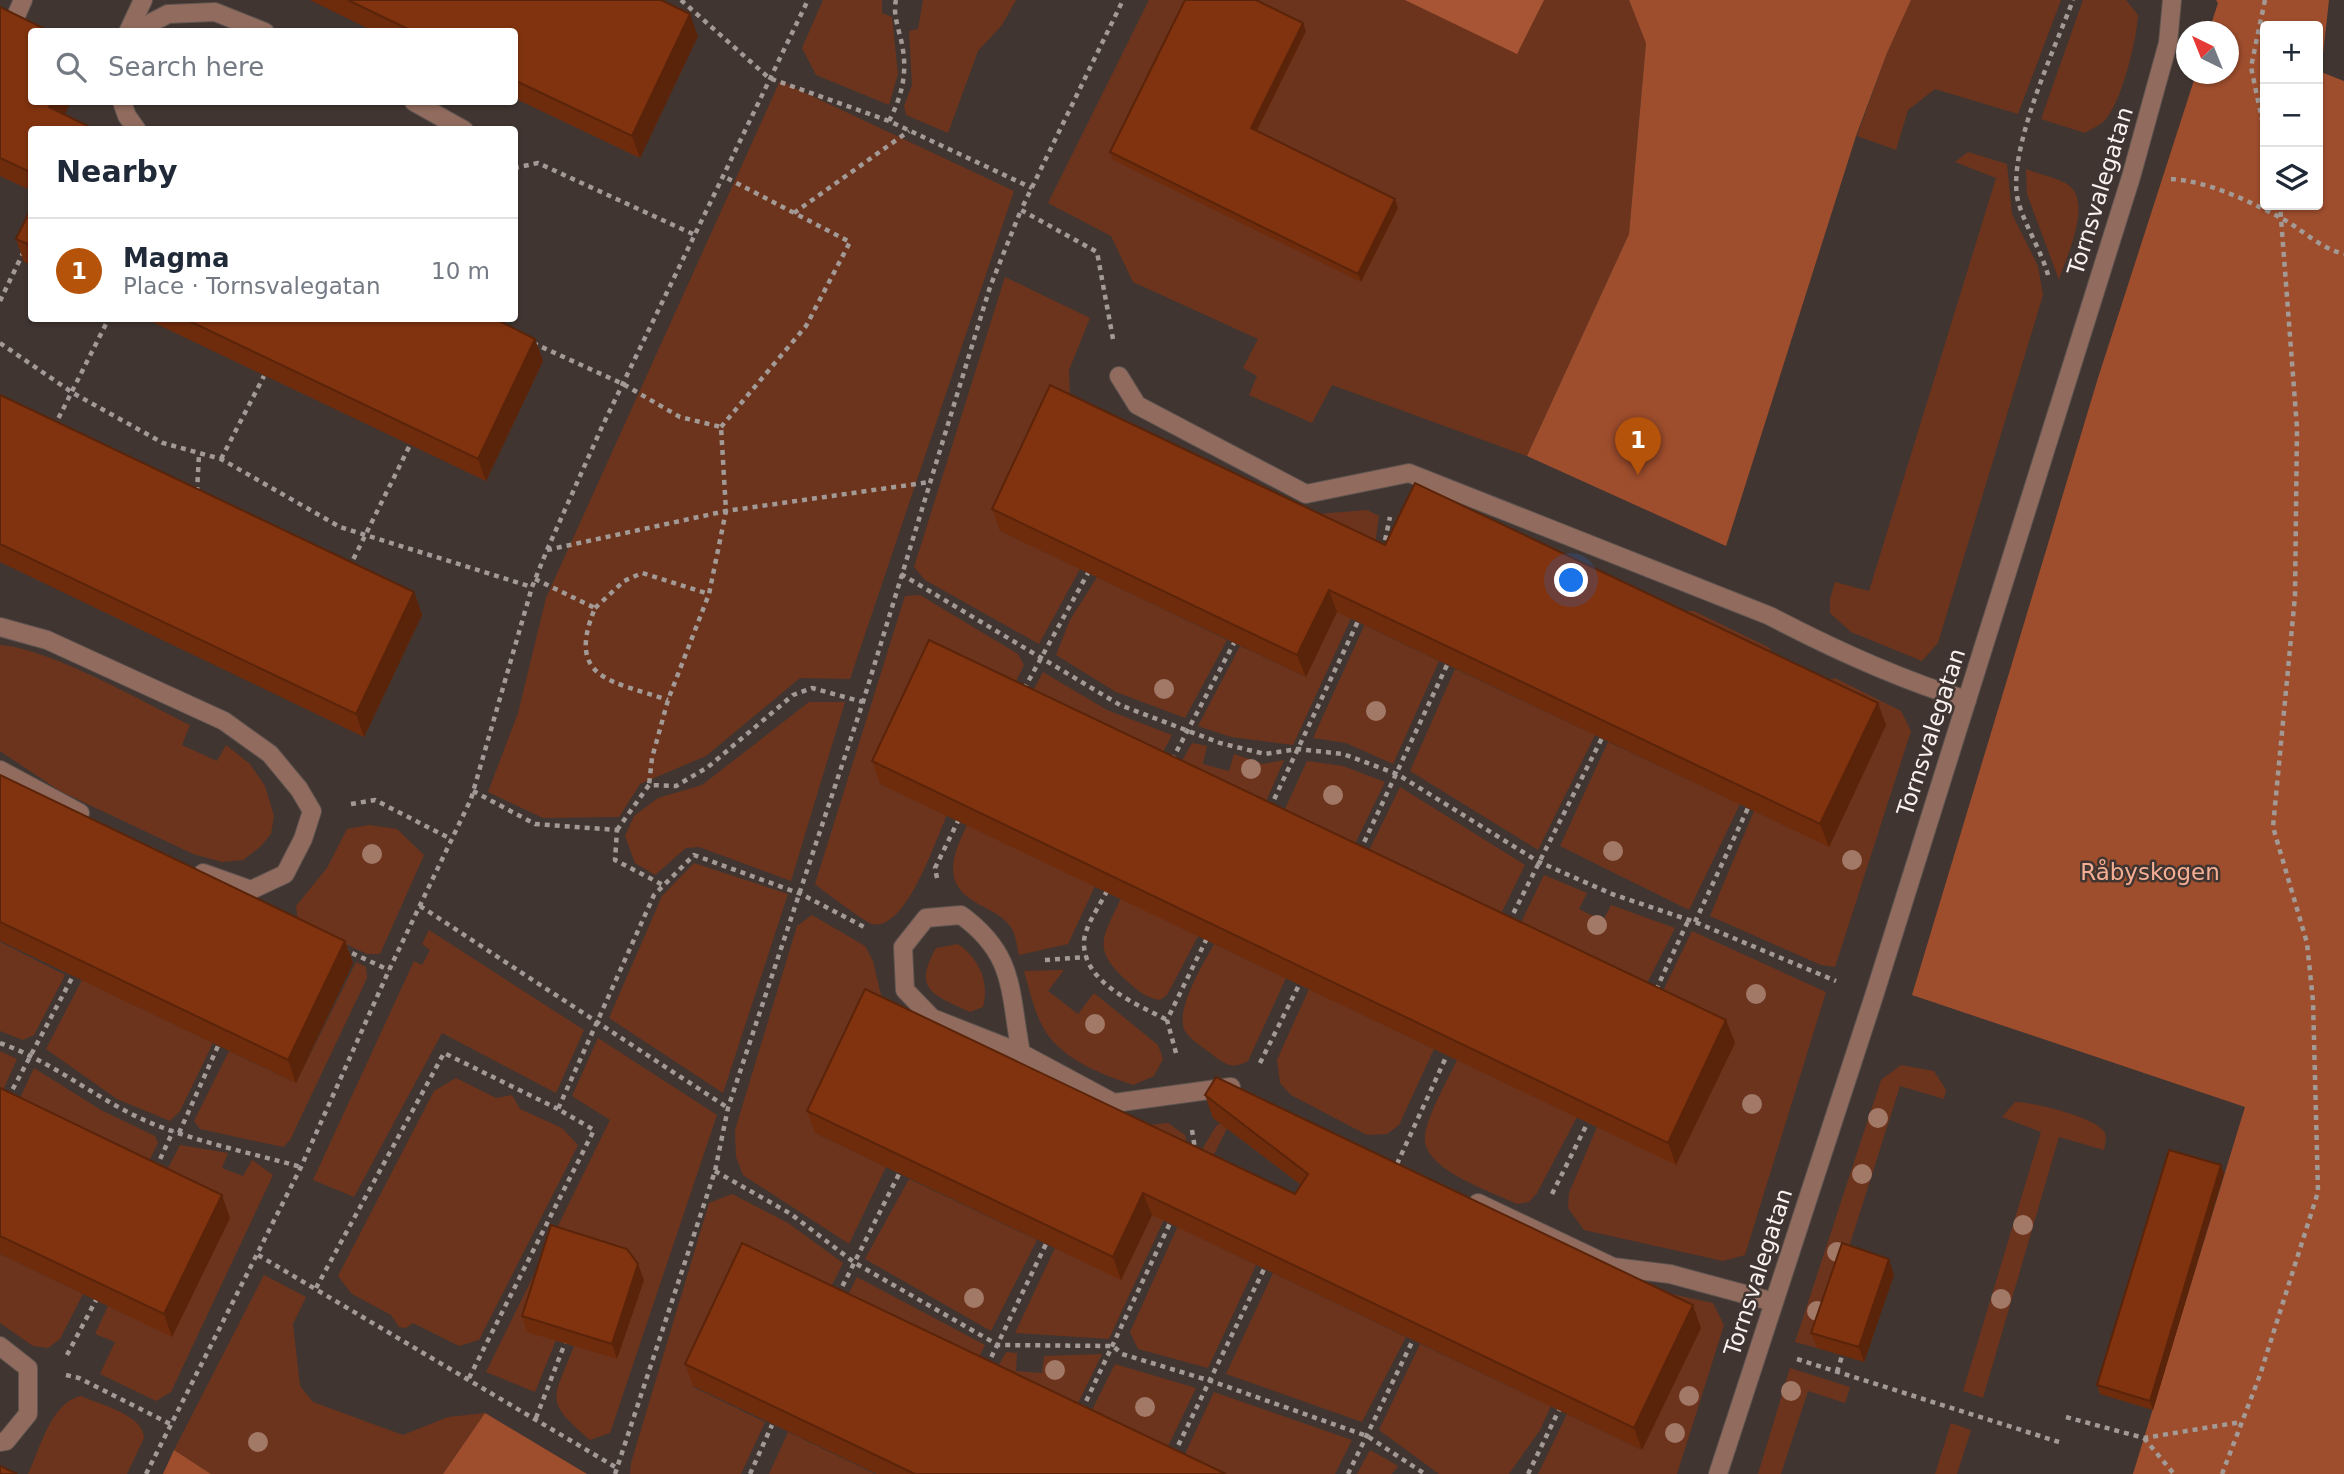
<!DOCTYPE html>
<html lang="en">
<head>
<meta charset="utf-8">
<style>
  body { margin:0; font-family:"DejaVu Sans",sans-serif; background:#f6f6f7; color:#1f2937 }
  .controls { position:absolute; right:21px; top:21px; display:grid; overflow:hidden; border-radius:7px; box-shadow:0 2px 5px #0004 }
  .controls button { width:63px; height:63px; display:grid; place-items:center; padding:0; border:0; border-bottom:2px solid #e0e1e3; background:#fff; color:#1f2937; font:35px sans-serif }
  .compass { position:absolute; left:2176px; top:21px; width:63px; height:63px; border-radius:50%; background:#fff; box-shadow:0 2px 5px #0004; rotate:317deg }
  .you { position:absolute; left:1572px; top:581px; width:24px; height:24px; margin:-18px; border:5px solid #fff; border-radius:50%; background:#1a73e8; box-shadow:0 0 0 10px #1a73e833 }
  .badge { display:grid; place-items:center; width:46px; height:46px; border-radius:50%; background:#b45309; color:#fff; font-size:23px; font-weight:700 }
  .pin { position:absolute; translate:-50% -58px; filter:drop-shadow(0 2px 4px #0008) }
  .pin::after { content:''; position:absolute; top:37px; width:24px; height:21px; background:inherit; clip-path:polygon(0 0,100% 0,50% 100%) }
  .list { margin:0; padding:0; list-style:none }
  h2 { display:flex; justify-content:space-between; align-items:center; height:91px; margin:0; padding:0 28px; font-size:30px }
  h2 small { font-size:23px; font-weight:400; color:#747a83 }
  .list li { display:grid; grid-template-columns:46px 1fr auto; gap:21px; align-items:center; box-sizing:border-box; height:105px; padding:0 28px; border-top:2px solid #e0e1e3 }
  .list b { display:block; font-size:26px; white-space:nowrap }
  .list p { margin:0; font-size:23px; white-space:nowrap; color:#747a83 }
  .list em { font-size:23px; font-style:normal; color:#747a83 }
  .icon { flex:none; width:38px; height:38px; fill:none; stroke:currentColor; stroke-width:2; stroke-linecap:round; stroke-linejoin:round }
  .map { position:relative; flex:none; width:2344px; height:1474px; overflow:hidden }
  .search { position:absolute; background:#fff; box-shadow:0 2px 5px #0004; left:28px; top:28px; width:490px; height:77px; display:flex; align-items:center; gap:18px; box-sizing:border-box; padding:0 24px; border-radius:7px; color:#747a83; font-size:26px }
  .panel { position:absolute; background:#fff; box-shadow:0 2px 5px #0004; left:28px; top:126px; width:490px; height:196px; border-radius:7px }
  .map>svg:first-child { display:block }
  .green { fill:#6c341d }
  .forest { fill:#9f4e2d; fill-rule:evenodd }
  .water { fill:#a75534 }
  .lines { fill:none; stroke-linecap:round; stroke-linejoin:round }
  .service-casing { stroke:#5e534f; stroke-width:20 }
  .minor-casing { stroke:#5e534f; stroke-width:20 }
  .path { stroke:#a39a96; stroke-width:4.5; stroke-dasharray:5 5; stroke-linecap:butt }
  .service { stroke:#916b5d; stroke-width:18 }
  .minor { stroke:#916b5d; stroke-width:18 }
  .tree { fill:#a27867 }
  .wall { fill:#6f2c0d }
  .shaded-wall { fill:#5a240a }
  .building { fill:#81330f; stroke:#5a240a; stroke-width:2 }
  .labels { text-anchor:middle; stroke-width:5; stroke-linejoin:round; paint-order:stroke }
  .street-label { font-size:23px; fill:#f9f2ef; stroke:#403531 }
  .park-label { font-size:23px; fill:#f3ae94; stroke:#403531 }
</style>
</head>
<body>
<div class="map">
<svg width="2344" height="1474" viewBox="0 0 2344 1474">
  <rect width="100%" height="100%" fill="#403531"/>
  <g class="green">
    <path d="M823,0H882V13L892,17L898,74L889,105L816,75L802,48Z"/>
    <path d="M923,0H1016L1002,25L978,51L948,133L906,115L904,106L912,85L909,31L918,29Z"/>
    <path d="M1149,0H1629L1646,42L1629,234L1527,456L1332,385L1312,423L1249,395L1257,376L1243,368L1258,339L1133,282L1111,236L1048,203Z"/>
    <path d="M1911,0H2061L2018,114L1935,89L1908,110L1896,150L1857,136L1887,53Z"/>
    <path d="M2083,0H2126L2138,15C2137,39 2121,105 2104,121C2099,126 2091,129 2085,133L2041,119Z"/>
    <path d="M780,81L1014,191L850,679L800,678L706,756L640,784L619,817L543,818L488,792L518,713L546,598Z"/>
    <path d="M1968,152L2007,164L2012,214L2038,266L2043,295L1938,643L1922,661L1851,632L1830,613V599L1835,582L1869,591L1996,178L1955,162Z"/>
    <path d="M2026,169C2038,174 2055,177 2067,184C2094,201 2066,257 2059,280L2027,194Z"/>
    <path d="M1005,277L1090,318L1069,370L1070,398L1000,531L1080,569L1039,644L925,580L914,567Z"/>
    <path d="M1367,510L1379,516L1371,575L1293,745L1231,737L1198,726L1240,646L1306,677L1318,514Z"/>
    <path d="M1097,577L1227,640L1185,718L1116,692L1056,655L1070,620Z"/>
    <path d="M1385,580L1366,626L1439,661L1393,764L1346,743L1313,738Z"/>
    <path d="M920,595L1018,654L1024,665L1009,696L880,784L947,815C935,841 906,932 872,924C865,922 822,890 815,884L905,596Z"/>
    <path d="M1677,611H1694L1770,648L1774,661Z"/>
    <path d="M0,645C51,649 141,701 190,725L182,745L217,761L226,745L250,764L265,786L274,816L271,834L260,847L243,860L222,862L193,854L60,791L0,751Z"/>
    <path d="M1455,669L1595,735L1538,850L1410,771Z"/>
    <path d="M1043,672L1107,710L1172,735L1156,765L1026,704Z"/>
    <path d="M1835,678L1901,711L1911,731L1835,967L1821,965L1710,916L1754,811L1829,846L1886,725L1821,683Z"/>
    <path d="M809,702H845L791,881L699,847L686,848L655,875L635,863L625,836L634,816L658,798L702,785Z"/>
    <path d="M1608,742L1740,804L1689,910L1560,846Z"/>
    <path d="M1192,743L1207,746L1203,764L1229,771L1234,754L1263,764L1284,760L1252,834L1174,775Z"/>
    <path d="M1307,761L1343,766L1385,782L1348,858L1278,824Z"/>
    <path d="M1400,787L1525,865L1494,928L1362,865Z"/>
    <path d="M369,825L397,829L424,855L380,954H367L298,922L296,906L327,868L347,829Z"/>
    <path d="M967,825L1095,886L1068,944L1019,955C1017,947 1016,936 1012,929C1005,917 993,912 982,906C942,886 950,860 967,825Z"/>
    <path d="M694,863L788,894L723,1093L609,1018L662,896Z"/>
    <path d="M1544,875L1587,893L1579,909L1603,921L1611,905L1675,928L1640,997L1514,937Z"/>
    <path d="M1121,898L1206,921L1167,995L1160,1000C1146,998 1137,990 1127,981C1091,948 1103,938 1121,898Z"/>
    <path d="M812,915L865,946L873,961L882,999L815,1133L886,1167L849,1244L743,1175L736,1157L735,1130L797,926Z"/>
    <path d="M429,930L584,1030L556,1093L442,1033L354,1197L313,1180L414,961L422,965L430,950L422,944Z"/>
    <path d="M1692,931L1826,992L1745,1255L1723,1261L1584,1230L1568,1208L1569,1193L1597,1127Z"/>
    <path d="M0,942L65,975L34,1035L23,1040L0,1031Z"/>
    <path d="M958,944C979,958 990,983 983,1007L970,1012C934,995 912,990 936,948Z"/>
    <path d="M1214,944L1286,978L1248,1061C1233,1069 1228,1066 1214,1056C1205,1048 1191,1041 1185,1031C1174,1011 1204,963 1214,944Z"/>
    <path d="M356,962L366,967L367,978L290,1140L283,1147L200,1129L194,1121L229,1051L296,1083Z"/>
    <path d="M1064,970L1048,991L1078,1014L1094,993L1158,1045L1163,1059L1154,1076L1133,1085C1100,1074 1056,1057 1041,1023C1033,1007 1029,988 1024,971Z"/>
    <path d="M82,980L213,1043L180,1111L170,1121L117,1099L46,1049Z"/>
    <path d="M1309,989L1434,1049L1399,1125L1387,1134L1367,1135L1291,1095L1280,1083L1277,1060Z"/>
    <path d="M598,1038L717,1115L610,1433L590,1440C543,1399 553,1401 574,1346L606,1356L539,1335L556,1340L535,1392L486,1372L610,1120L572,1096Z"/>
    <path d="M0,1051L17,1059L0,1097Z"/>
    <path d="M1457,1060L1577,1117L1537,1193L1529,1202L1517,1204C1491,1191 1421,1169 1425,1136C1427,1115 1448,1080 1457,1060Z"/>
    <path d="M1901,1065L1934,1071L1946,1090L1944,1099L1900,1086L1817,1348L1795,1342L1881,1080Z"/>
    <path d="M34,1068L101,1110L155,1136L158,1143L142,1175L13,1113Z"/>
    <path d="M456,1078L496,1098L512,1095L520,1109L562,1128L578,1145L479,1340L459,1346L413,1323L406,1328L399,1327L391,1315L352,1294L338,1276L434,1091Z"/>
    <path d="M2015,1102C2032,1102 2097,1117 2105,1133C2107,1139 2105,1144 2104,1150L2059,1137L1983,1398L1963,1391L2041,1132L2002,1117Z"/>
    <path d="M1232,1118L1178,1227L1256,1265L1208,1368L1138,1349L1130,1332L1200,1177L1203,1148L1216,1126Z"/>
    <path d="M1168,1123L1185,1135L1191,1161L1109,1339L1015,1333L1055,1248L1121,1279L1179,1158L1117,1128Z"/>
    <path d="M180,1145L228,1153L222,1168L243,1176L252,1160L273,1175L171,1392L156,1401L100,1374L115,1342L95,1334L108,1306L172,1336L229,1218L160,1183Z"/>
    <path d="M909,1179L1037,1240L991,1331L865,1259Z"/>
    <path d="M732,1194L788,1223L843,1263L824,1301L750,1266L693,1387L765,1422L741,1474H630L631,1463L709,1203Z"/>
    <path d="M0,1254L83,1294L60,1339L48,1348L33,1346L0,1323Z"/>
    <path d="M1273,1273L1406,1337L1362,1422L1226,1374Z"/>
    <path d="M264,1275L306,1297L293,1324L300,1386L313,1402L403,1435L448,1417L485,1413L443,1474H211L174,1450Z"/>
    <path d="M857,1277L985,1345L972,1371L841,1309Z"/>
    <path d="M1644,1288L1713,1303L1724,1325L1677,1474H1538L1567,1414L1642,1450Z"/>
    <path d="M1420,1344L1551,1406L1540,1430L1509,1474H1439L1379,1430Z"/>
    <path d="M1006,1352L1017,1353L1016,1371L1042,1373L1044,1356L1102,1354L1060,1440L991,1380Z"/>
    <path d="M1115,1364L1196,1388L1161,1461L1085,1424Z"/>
    <path d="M1790,1368L1850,1387L1845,1403L1808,1391L1781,1474H1758Z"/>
    <path d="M1214,1392L1352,1440L1335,1474H1188L1178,1469Z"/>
    <path d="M81,1396C99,1404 144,1415 144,1438L127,1474H28C40,1449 51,1402 81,1396Z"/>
    <path d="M1951,1423L1971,1430L1957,1474H1935Z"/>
    <path d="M788,1432L875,1474H769Z"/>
    <path d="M1370,1450L1398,1466L1392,1474H1357Z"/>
  </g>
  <g class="forest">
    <path d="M1629,0H1911L1887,53L1856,136L1726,546L1527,456L1629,234L1646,43Z"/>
    <path d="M2216,0H2329L2321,72L2344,81V1474H2133L2245,1107L1912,995L2098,378L2196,74H2228V32L2209,31L2218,3ZM2265,26H2318V205H2265Z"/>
    <path d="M485,1413L587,1474H443Z"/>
    <path d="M174,1450L211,1474H163Z"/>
  </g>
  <path class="water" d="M1405,0H1544L1517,54Z"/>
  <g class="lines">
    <g class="service-casing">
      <g id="service">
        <path d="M16,16L23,0"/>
        <path d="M128,32L143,0"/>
        <path d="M133,32L168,14L215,12L265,32"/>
        <path d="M122,102L127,116L137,130"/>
        <path d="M414,102L464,130"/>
        <path d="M1119,376L1137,405L1306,494L1409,473L1770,616C1833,649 1898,679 1967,700"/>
        <path d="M0,627L47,640L224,721L270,754L299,789L312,811L303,839L285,874L251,890L203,873"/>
        <path d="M0,770L80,813"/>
        <path d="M1021,1053C1009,991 1016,955 961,915L926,918L903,947L905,990L932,1018L1021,1053L1114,1103L1231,1087"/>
        <path d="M1478,1203L1613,1267L1670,1274L1774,1302"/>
        <path d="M0,1346L28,1368V1414L6,1441L0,1442"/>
      </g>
    </g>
    <g class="minor-casing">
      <path id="minor" d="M1718,1474L1874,996L2131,177L2168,43L2172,0"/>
    </g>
    <g class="path">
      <path d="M681,0L769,78L889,121L1032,188"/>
      <path d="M2265,0L2251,67L2265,134"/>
      <path d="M889,121C901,98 907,76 903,50C901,34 892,16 896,0"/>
      <path d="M514,168L538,163L695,235"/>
      <path d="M2171,179C2208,181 2249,201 2283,219C2304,231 2320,248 2344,254"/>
      <path d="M794,213L909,131"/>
      <path d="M2048,275C2041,250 2025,226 2018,201C2006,152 2055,48 2073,0"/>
      <path d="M0,301L24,251"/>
      <path d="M1113,339L1097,252L1021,210L1123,0"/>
      <path d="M0,343L73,393L163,443L221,459L340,527L532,587"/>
      <path d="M533,343L623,384L680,417L721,427L726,511L709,594L668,700L652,758L649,785"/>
      <path d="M54,427L109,318"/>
      <path d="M721,427L806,326L850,242L723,176"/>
      <path d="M221,459L264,376"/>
      <path d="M197,492L199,454"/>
      <path d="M547,550L726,511L930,482"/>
      <path d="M1383,550L1390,517"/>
      <path d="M349,568L410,445"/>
      <path d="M901,574L1120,705L1220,743L1265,754L1298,749L1343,754L1397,774L1539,862L1612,894L1695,922L1836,981"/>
      <path d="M535,579L595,608C565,680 613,681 668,700"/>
      <path d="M595,608L624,581L642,573L709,594"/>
      <path d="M1024,689L1088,573"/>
      <path d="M1172,760L1234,643"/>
      <path d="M473,791L535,824L617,830L615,860L663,885"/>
      <path d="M351,804L375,800L451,839"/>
      <path d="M1270,808L1360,617"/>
      <path d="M617,830L649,785L676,786L708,767L793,695L812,688L863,702"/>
      <path d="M1360,851L1447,665"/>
      <path d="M937,878L935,868L958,821"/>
      <path d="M1107,891C1100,905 1085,926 1084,941C1082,983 1137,1004 1167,1020"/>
      <path d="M420,906L728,1108"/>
      <path d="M1509,922L1602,738"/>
      <path d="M1695,922L1748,808"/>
      <path d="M343,949L389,970"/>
      <path d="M1045,960L1086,957"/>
      <path d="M1656,990L1688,921"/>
      <path d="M0,1043C57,1063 104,1106 161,1127C206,1144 255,1154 301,1167"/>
      <path d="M1176,1053L1167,1020L1208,936"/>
      <path d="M1260,1063L1299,985"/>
      <path d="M8,1098L73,976"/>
      <path d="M1192,1130L1195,1149"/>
      <path d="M179,1133L218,1046"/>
      <path d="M1397,1164L1447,1055"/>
      <path d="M156,1168L173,1131"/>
      <path d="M715,1171L791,1214L855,1263L998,1345L1113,1346L1122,1354L1211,1381L1367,1436L1425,1474"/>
      <path d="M1552,1194L1588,1122"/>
      <path d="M258,1255L617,1468"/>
      <path d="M316,1288L444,1053L558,1109"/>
      <path d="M838,1295L899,1174"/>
      <path d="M67,1355L96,1300"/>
      <path d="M1797,1359L2059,1442"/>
      <path d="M987,1366L1046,1244"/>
      <path d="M1837,1372L1842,1356"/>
      <path d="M66,1375L79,1378L170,1424"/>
      <path d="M469,1378L594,1130L558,1109L654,895L694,855L801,894L868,929"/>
      <path d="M1082,1410L1172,1219"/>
      <path d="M2066,1417L2144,1438L2241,1422"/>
      <path d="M536,1418L565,1343"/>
      <path d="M2144,1438L2174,1474"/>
      <path d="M1174,1454L1264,1269"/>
      <path d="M146,1474L301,1167L389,970L471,799L532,587L547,550L601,429L808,0"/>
      <path d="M615,1474L715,1171L728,1108L863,702L990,287L1021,210"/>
      <path d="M750,1474L772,1425"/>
      <path d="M1348,1474L1413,1340"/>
      <path d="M1528,1474L1559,1410"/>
      <path d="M2222,1474L2260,1375L2318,1192L2313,1001L2307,943L2273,827L2295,596L2297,428L2280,205"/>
    </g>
    <use href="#service" class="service"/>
    <use href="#minor" class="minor"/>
  </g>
  <g class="tree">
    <circle cx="1164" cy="689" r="10"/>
    <circle cx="1376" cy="711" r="10"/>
    <circle cx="1251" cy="769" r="10"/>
    <circle cx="1333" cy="795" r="10"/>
    <circle cx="1613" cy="851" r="10"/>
    <circle cx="372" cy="854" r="10"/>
    <circle cx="1852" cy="860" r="10"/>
    <circle cx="1597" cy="925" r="10"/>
    <circle cx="1756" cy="994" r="10"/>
    <circle cx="1095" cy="1024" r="10"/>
    <circle cx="1752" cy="1104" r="10"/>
    <circle cx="1878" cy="1118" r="10"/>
    <circle cx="1862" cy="1174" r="10"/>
    <circle cx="2023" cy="1225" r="10"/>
    <circle cx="1837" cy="1252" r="10"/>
    <circle cx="974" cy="1298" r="10"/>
    <circle cx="2001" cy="1299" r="10"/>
    <circle cx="1817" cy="1311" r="10"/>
    <circle cx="1055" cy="1370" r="10"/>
    <circle cx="1791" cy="1391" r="10"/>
    <circle cx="1689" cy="1396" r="10"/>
    <circle cx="1145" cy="1407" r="10"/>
    <circle cx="1675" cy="1433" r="10"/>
    <circle cx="258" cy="1442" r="10"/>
  </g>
  <g class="wall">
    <path d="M310,0H661L698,36L640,158L514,98V32H375Z"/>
    <path d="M0,7L65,114L32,130V191L0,176Z"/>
    <path d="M1303,23L1306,31L1257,131L1398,208L1361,282L1113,160L1110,152Z"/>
    <path d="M32,206V265L24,262L16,239Z"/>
    <path d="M144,318H493L535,339L543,361L486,481Z"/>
    <path d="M0,395L414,592L422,615L364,737L0,562Z"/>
    <path d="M992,509L1385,545L1886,725L1829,847L1337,612L1306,677L1000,531Z"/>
    <path d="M872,761L1726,1020L1735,1043L1676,1165L880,784Z"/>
    <path d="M0,775L345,941L353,963L296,1083L0,941Z"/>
    <path d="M0,1088L230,1218L172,1337L0,1254Z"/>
    <path d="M1205,1095L1701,1328L1642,1450L1152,1215L1121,1280L815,1133L807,1111L1295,1194L1301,1185L1213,1118Z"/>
    <path d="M2224,1173L2153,1410L2100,1394L2097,1385Z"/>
    <path d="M1894,1275L1864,1362L1817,1348L1811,1333Z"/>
    <path d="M644,1280L617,1359L527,1332L522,1316Z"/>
    <path d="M685,1364L1226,1474H877L693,1386Z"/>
  </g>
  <g class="shaded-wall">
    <path d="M690,14L698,36L640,158L632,136Z"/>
    <path d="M1303,23L1306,31L1254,136L1251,128Z"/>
    <path d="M52,102H71L57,130L49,107Z"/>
    <path d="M1395,199L1398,208L1361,282L1358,274Z"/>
    <path d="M535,339L543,361L486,481L478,459Z"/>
    <path d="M1329,590L1337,612L1306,677L1297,655Z"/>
    <path d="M414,592L422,615L364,737L356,714Z"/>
    <path d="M1878,703L1886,725L1829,847L1820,824Z"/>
    <path d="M345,941L353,963L296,1083L288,1060Z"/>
    <path d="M1726,1020L1735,1043L1676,1165L1668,1143Z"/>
    <path d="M2221,1165L2224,1173L2153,1410L2150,1401Z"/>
    <path d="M1143,1193L1152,1215L1121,1280L1113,1257Z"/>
    <path d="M222,1195L230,1218L172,1337L164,1314Z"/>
    <path d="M1889,1259L1894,1275L1864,1362L1859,1347Z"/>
    <path d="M638,1264L644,1280L617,1359L612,1344Z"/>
    <path d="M1693,1305L1701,1328L1642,1450L1634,1428Z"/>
  </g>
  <g class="building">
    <path d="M348,0H661L690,14L632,136L514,80V32H414Z"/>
    <path d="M1185,0H1256L1303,23L1251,128L1395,199L1358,274L1110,152Z"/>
    <path d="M0,7L51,32H32V102H52L49,107L96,130H32V173L0,158Z"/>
    <path d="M32,206V246L16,239Z"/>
    <path d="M183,318H493L535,339L478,459Z"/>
    <path d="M1050,385L1385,545L1415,483L1878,703L1820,824L1329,590L1297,655L992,509Z"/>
    <path d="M0,395L414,592L356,714L0,544Z"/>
    <path d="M929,640L1726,1020L1668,1143L872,761Z"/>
    <path d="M0,775L345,941L288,1060L0,922Z"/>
    <path d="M865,989L1295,1194L1308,1174L1205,1095L1216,1077L1693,1305L1634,1428L1143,1193L1113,1257L807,1111Z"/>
    <path d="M0,1088L222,1195L164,1314L0,1236Z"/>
    <path d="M2169,1150L2221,1165L2150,1401L2097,1385Z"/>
    <path d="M551,1225L627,1249L638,1264L612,1344L522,1316Z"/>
    <path d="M742,1243L1226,1474H915L685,1364Z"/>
    <path d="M1842,1243L1889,1259L1859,1347L1811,1333Z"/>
    <path d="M0,1466L17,1474H0Z"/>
  </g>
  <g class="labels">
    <g class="street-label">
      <text transform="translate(2100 191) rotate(-73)" y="8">Tornsvalegatan</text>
      <text transform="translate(1931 732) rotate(-72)" y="8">Tornsvalegatan</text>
      <text transform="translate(1758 1272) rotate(-72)" y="8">Tornsvalegatan</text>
    </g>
    <g class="park-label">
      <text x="2150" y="880">Råbyskogen</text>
    </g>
  </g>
</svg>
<div class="controls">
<button>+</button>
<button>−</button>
<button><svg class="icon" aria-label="layers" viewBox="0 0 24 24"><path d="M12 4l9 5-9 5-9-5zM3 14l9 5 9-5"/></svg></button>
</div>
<svg class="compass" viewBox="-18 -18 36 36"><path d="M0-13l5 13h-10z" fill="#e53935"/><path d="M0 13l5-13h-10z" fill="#747a83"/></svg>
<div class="you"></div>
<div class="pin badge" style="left:1638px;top:475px">1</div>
<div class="search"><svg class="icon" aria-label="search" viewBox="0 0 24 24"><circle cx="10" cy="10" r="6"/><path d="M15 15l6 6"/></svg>Search here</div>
<section class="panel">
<h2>Nearby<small></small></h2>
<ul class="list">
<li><span class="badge">1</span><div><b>Magma</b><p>Place · Tornsvalegatan</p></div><em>10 m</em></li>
</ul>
</section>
</div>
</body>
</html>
